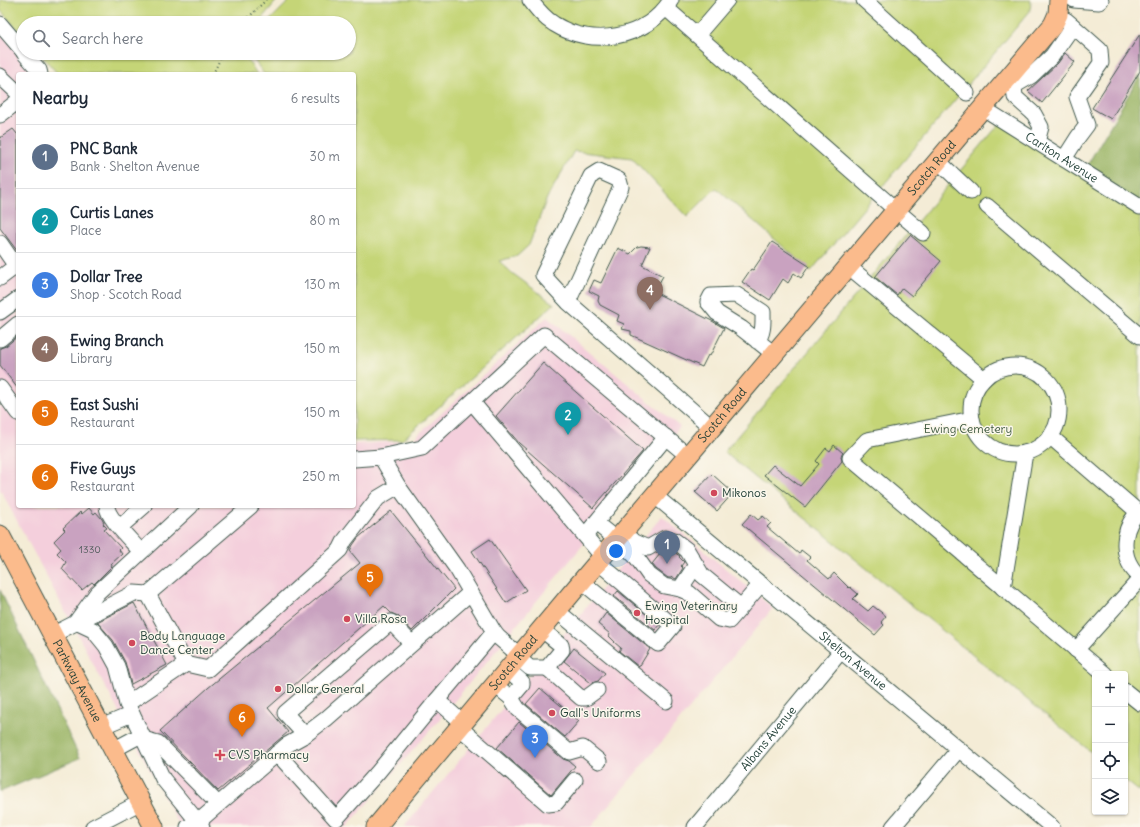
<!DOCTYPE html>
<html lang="en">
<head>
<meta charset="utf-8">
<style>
  body { margin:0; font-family:Delius,sans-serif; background:#f6f6f7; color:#1f2937 }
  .controls { position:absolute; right:12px; bottom:12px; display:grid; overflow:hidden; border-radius:4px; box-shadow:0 1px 3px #0004 }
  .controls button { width:36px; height:36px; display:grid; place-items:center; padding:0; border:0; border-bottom:1px solid #e0e1e3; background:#fff; color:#1f2937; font:20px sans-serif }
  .you { position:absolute; left:616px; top:551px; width:14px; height:14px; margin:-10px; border:3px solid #fff; border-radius:50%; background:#1a73e8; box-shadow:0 0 0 6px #1a73e833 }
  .badge { display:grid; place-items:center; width:26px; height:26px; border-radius:50%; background:#0b8043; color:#fff; font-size:13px; font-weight:700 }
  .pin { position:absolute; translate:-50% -33px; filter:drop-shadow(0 1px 2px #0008) }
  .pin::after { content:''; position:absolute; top:21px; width:14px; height:12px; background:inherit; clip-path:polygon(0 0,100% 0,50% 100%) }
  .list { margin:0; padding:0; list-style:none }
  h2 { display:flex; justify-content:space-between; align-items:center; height:52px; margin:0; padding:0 16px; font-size:17px }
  h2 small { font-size:13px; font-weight:400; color:#747a83 }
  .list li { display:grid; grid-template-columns:26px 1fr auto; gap:12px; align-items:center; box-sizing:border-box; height:64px; padding:0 16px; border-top:1px solid #e0e1e3 }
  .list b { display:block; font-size:15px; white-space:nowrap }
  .list p { margin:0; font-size:13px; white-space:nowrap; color:#747a83 }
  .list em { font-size:13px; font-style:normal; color:#747a83 }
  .icon { flex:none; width:22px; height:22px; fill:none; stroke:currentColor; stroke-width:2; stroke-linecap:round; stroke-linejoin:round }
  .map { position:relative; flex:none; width:1140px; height:827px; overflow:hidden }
  .search { position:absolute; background:#fff; box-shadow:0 1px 3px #0004; left:16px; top:16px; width:340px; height:44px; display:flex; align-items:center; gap:10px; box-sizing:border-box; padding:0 14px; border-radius:22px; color:#747a83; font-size:15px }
  .panel { position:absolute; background:#fff; box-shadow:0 1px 3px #0004; left:16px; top:72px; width:340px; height:436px; border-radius:4px }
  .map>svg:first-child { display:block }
  .built { fill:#f4cfdc }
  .green { fill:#c5d577; stroke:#728956 }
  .forest { fill:#9cb668; stroke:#5e7a4e }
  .building { fill:#c9a2c0 }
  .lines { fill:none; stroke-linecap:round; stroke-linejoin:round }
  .minor-casing { stroke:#3f574c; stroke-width:17 }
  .major-casing { stroke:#3f574c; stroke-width:21 }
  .path { stroke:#3f574c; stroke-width:2; stroke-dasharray:1 3; stroke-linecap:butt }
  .minor { stroke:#fff; stroke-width:15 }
  .major { stroke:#fbbb8c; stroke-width:19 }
  .poi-dot { fill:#d1495b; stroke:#fbf7ec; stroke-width:1.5 }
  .labels { text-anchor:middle; stroke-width:3; stroke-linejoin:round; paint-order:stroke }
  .number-label { font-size:10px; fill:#4a5657 }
  .street-label { font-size:12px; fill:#1f3d34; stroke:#fbf7ec }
  .park-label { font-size:12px; fill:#405b41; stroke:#fbf7ec }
  .poi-label { font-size:12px; fill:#1f3d34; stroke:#fbf7ec; text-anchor:start }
</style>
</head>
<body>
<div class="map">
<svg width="1140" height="827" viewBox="0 0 1140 827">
  <rect width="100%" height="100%" fill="#fbf7ec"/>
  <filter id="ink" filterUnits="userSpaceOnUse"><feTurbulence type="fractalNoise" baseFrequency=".025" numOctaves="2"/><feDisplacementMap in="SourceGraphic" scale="8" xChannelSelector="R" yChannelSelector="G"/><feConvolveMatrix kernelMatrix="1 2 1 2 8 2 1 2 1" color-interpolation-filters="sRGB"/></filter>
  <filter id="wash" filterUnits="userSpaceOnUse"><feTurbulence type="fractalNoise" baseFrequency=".012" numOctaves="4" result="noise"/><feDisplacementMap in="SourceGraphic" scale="16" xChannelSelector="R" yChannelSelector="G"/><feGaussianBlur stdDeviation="0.9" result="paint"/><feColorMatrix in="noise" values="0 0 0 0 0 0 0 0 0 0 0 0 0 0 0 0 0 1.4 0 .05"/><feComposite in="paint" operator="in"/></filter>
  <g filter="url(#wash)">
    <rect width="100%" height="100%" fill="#f4ecd6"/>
    <g class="built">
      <path d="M0,21L46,74H18V506H354V444L411,441L547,317L680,427L438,721L347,827H180L0,489Z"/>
      <path d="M662,516L773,608L591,827H404Z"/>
    </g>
    <g class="green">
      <path d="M0,0H277L258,23H23V35L0,10Z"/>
      <path d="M290,0H1031L1030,11L811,271L716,188L687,217L632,158L574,151L547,198L529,245L517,256L499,261L512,273L554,304L402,440L354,441V74H264L249,53H349V23H267Z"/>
      <path d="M39,53H243L257,74H58Z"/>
      <path d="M1001,122L1140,212V792L1125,780V674H1095V755L724,452Z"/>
    </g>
    <g class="forest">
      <path d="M1140,75V212L1082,174Z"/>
      <path d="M0,590L80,758L0,792Z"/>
    </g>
    <g id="blocks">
      <g class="building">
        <path d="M1140,34V71L1111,119L1092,108Z"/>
        <path d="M1065,53L1075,62L1042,103L1028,91L1058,63Z"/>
        <path d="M13,129L18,135V252L0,228V138Z"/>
        <path d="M910,235L941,261L912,296L902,288L897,295L875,277Z"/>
        <path d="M772,242L809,266L801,278L794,273L788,283L783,279L770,300L742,282L751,269L753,270Z"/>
        <path d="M641,246L650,247L642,265L663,276L654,292L712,321L724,328L710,356L708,355L702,367L631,335V331L622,329L624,324L617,321L619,315L600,305L598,301L599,296L589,291L594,280L601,283L618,248L630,254L637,247Z"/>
        <path d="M18,336V389L0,365V348L6,346Z"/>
        <path d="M543,363L643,451L593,508L519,443L496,416Z"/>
        <path d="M834,445L843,453L841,456L842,461L805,507L764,475L773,465L800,486L819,464L816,461L826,448L830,451Z"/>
        <path d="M712,474L733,493L717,511L695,492Z"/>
        <path d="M89,508L94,514L96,512L102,519L104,523L103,524L107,528L104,530L121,548L119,550L122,554L111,564L112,566L94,584L92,582L82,590L62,569L66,562L57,553L61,549L54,541L65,530L63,528L80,512L82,514Z"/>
        <path d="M391,511L454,589L412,631L398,616L391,613L384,606L268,708L288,732L218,791L160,731L208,688L360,563L350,551L353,545L358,538Z"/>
        <path d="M751,514L758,520L763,516L771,523L767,527L799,554L801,550L810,557L807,560L829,579L834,573L849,588L850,587L858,594L853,599L868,611L873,606L886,616L881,622L884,625L875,635L742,524Z"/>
        <path d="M490,539L526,590L506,603L472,551Z"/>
        <path d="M667,548L680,556L679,557L684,562L681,566L683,568L676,579L672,577L671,578H668L656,569L652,564L664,549Z"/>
        <path d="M618,591L659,625L655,630L614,596Z"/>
        <path d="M134,603L167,665L131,684L125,662L113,640L97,622Z"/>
        <path d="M606,613L650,649L639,667L619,651L621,648L614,642H615L609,636L610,634L598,624Z"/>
        <path d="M574,648L605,673L598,681L591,683L564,661Z"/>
        <path d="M540,688L579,721L565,737L526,704Z"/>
        <path d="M519,722L563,759L569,761L575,766L551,795L497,748Z"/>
      </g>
    </g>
  </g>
  <g filter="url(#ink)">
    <use href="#blocks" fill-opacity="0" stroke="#3f574c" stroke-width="1"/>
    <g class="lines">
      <g class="minor-casing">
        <g id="minor">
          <path d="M530,0C537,9 544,18 554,24C592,48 646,39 671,0"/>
          <path d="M864,0L967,93"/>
          <path d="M1074,0L1099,2L1101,0"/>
          <path d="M666,8L896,210L923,233"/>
          <path d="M0,24L23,51"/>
          <path d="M697,35L727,0"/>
          <path d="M24,53L39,70L40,74"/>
          <path d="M0,76L18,93"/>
          <path d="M1004,83L1014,86L1031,76L1052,56L1073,26L1066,20"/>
          <path d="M1014,86L1015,97L1034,114L1041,127L1037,142"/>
          <path id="s1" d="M983,108L1140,207"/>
          <path d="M0,115L18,101"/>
          <path d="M1064,159L1078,137L1087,125L1077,97L1101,63L1100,50L1073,26"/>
          <path d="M938,161L971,192"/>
          <path d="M987,206L1140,336"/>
          <path d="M0,243L18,269"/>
          <path d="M848,266L984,379"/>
          <path d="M0,278L16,266"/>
          <path d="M568,302L621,187L619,180L599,171L591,176L543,275L568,302L711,427"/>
          <path d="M0,312L18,299"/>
          <path d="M0,339L18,324"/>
          <path d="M757,341C764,333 763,322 763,312L737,295L711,296L708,302L717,313L741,328L774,354"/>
          <circle cx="1015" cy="410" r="44"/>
          <path d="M0,388L18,413"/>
          <path d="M472,402L602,556"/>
          <path d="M972,419L867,440L850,458L1105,674"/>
          <path d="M1051,437L1138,512"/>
          <path d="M381,457L422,448L544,335L688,456"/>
          <path d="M354,459L381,457L398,486L457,569L494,632"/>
          <path id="s2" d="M654,495L1052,827"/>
          <path d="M107,506C107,518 133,542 141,552"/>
          <path d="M1140,511C1124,524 1120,550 1132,568C1134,571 1137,574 1140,577"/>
          <path d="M120,527L144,506"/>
          <path d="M602,528L628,549L637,558L649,575L664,586L680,589L689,593L719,619L729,621L761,584"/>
          <path d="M588,532L666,437"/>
          <path d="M623,532L634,542L648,548L665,538L674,540L687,550L702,575L741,607"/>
          <path d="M581,581L658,644L673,626L598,562"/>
          <path d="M1003,588L1025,453"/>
          <path d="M680,589L696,565"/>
          <path d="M148,594L186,664"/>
          <path d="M556,610L666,701"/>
          <path d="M52,635L134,593L148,594L251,506"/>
          <path d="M1076,650L1140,579"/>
          <path d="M517,657L530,668H547L562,650L561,645L541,629"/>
          <path d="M547,668L581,698H586L597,690"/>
          <path d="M495,685L511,698L522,685V682L507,669"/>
          <path d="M1125,691L1140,703"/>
          <path d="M511,698L518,709L569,752L583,748L599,761"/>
          <path d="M437,700L494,632L498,637L519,655"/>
          <path d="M127,704L186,664L208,669L340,550L345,540L378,498L398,486"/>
          <path d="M132,714L163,779L202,827"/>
          <path d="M101,727L132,714L127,704L117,666L106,646L93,630L76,622L97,593L191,506"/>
          <path d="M459,727L548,804L556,803L575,780"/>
          <path d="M305,735L285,713L391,622L411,643"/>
          <path d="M143,739L158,743L218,804"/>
          <path d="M113,750L141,735"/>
          <path d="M277,753L336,819L378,772L437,700L463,723"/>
          <path d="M93,827L141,802"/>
          <path d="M188,827L198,822L287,745L305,735L326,719L470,593"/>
          <path id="s3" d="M695,827L841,651"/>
          <path d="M893,827L959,749"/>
        </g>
      </g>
      <g class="major-casing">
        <g id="major">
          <path id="s4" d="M0,535L154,827"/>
          <path id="s5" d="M376,827L570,595L1053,25L1058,14L1059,0"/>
        </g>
      </g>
      <g class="path">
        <path d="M243,23L266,0"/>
        <path d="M213,74L223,53"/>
      </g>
      <use href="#minor" class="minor"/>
      <use href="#major" class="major"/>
    </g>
  </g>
  <g class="poi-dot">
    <circle cx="714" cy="493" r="4"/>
    <circle cx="637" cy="613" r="4"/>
    <circle cx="347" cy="619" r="4"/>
    <circle cx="132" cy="643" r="4"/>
    <circle cx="278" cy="689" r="4"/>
    <circle cx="552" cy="713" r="4"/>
    <path d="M218 749h4v4h4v4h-4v4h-4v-4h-4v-4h4z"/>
  </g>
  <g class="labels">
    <g class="number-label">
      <text x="90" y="553">1330</text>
    </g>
    <g class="street-label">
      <text dy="4" stroke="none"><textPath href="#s1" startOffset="93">Carlton Avenue</textPath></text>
      <text dy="4" stroke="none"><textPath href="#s5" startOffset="862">Scotch Road</textPath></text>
      <text dy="4" stroke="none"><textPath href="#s5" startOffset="538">Scotch Road</textPath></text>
      <text dy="4" stroke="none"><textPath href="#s2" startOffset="259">Shelton Avenue</textPath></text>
      <text dy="4" stroke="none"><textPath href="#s5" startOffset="214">Scotch Road</textPath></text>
      <text dy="4" stroke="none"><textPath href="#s4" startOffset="165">Parkway Avenue</textPath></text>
      <text dy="4" stroke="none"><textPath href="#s3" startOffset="115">Albans Avenue</textPath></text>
    </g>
    <g class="park-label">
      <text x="968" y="433">Ewing Cemetery</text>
    </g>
    <g class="poi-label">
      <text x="722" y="497">Mikonos</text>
      <text x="645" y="610">Ewing Veterinary<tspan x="645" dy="14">Hospital</tspan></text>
      <text x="355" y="623">Villa Rosa</text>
      <text x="140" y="640">Body Language<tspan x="140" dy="14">Dance Center</tspan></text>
      <text x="286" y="693">Dollar General</text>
      <text x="560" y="717">Gall's Uniforms</text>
      <text x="228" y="759">CVS Pharmacy</text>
    </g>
  </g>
</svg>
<div class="controls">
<button>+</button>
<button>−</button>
<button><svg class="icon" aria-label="locate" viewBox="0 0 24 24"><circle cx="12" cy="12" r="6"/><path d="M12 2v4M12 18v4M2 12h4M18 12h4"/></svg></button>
<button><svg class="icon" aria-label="layers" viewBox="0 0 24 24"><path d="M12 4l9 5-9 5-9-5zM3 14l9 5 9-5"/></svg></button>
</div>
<div class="you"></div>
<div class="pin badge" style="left:667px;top:564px;background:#5c6f8a">1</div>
<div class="pin badge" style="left:568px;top:435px;background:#0f9aa8">2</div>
<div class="pin badge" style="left:535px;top:758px;background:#3f7fe0">3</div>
<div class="pin badge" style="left:650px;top:310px;background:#8d6e63">4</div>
<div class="pin badge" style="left:370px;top:597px;background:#e8710a">5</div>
<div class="pin badge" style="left:242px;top:737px;background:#e8710a">6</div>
<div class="search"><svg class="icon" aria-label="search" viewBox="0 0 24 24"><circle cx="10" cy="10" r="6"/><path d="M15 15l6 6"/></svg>Search here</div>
<section class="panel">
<h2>Nearby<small>6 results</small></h2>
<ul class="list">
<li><span class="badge" style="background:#5c6f8a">1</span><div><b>PNC Bank</b><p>Bank · Shelton Avenue</p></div><em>30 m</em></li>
<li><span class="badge" style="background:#0f9aa8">2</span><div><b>Curtis Lanes</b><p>Place</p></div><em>80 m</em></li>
<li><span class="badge" style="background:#3f7fe0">3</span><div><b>Dollar Tree</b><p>Shop · Scotch Road</p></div><em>130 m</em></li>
<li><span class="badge" style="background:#8d6e63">4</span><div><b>Ewing Branch</b><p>Library</p></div><em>150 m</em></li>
<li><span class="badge" style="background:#e8710a">5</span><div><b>East Sushi</b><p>Restaurant</p></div><em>150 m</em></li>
<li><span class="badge" style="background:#e8710a">6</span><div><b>Five Guys</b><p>Restaurant</p></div><em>250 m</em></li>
</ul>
</section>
</div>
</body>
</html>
